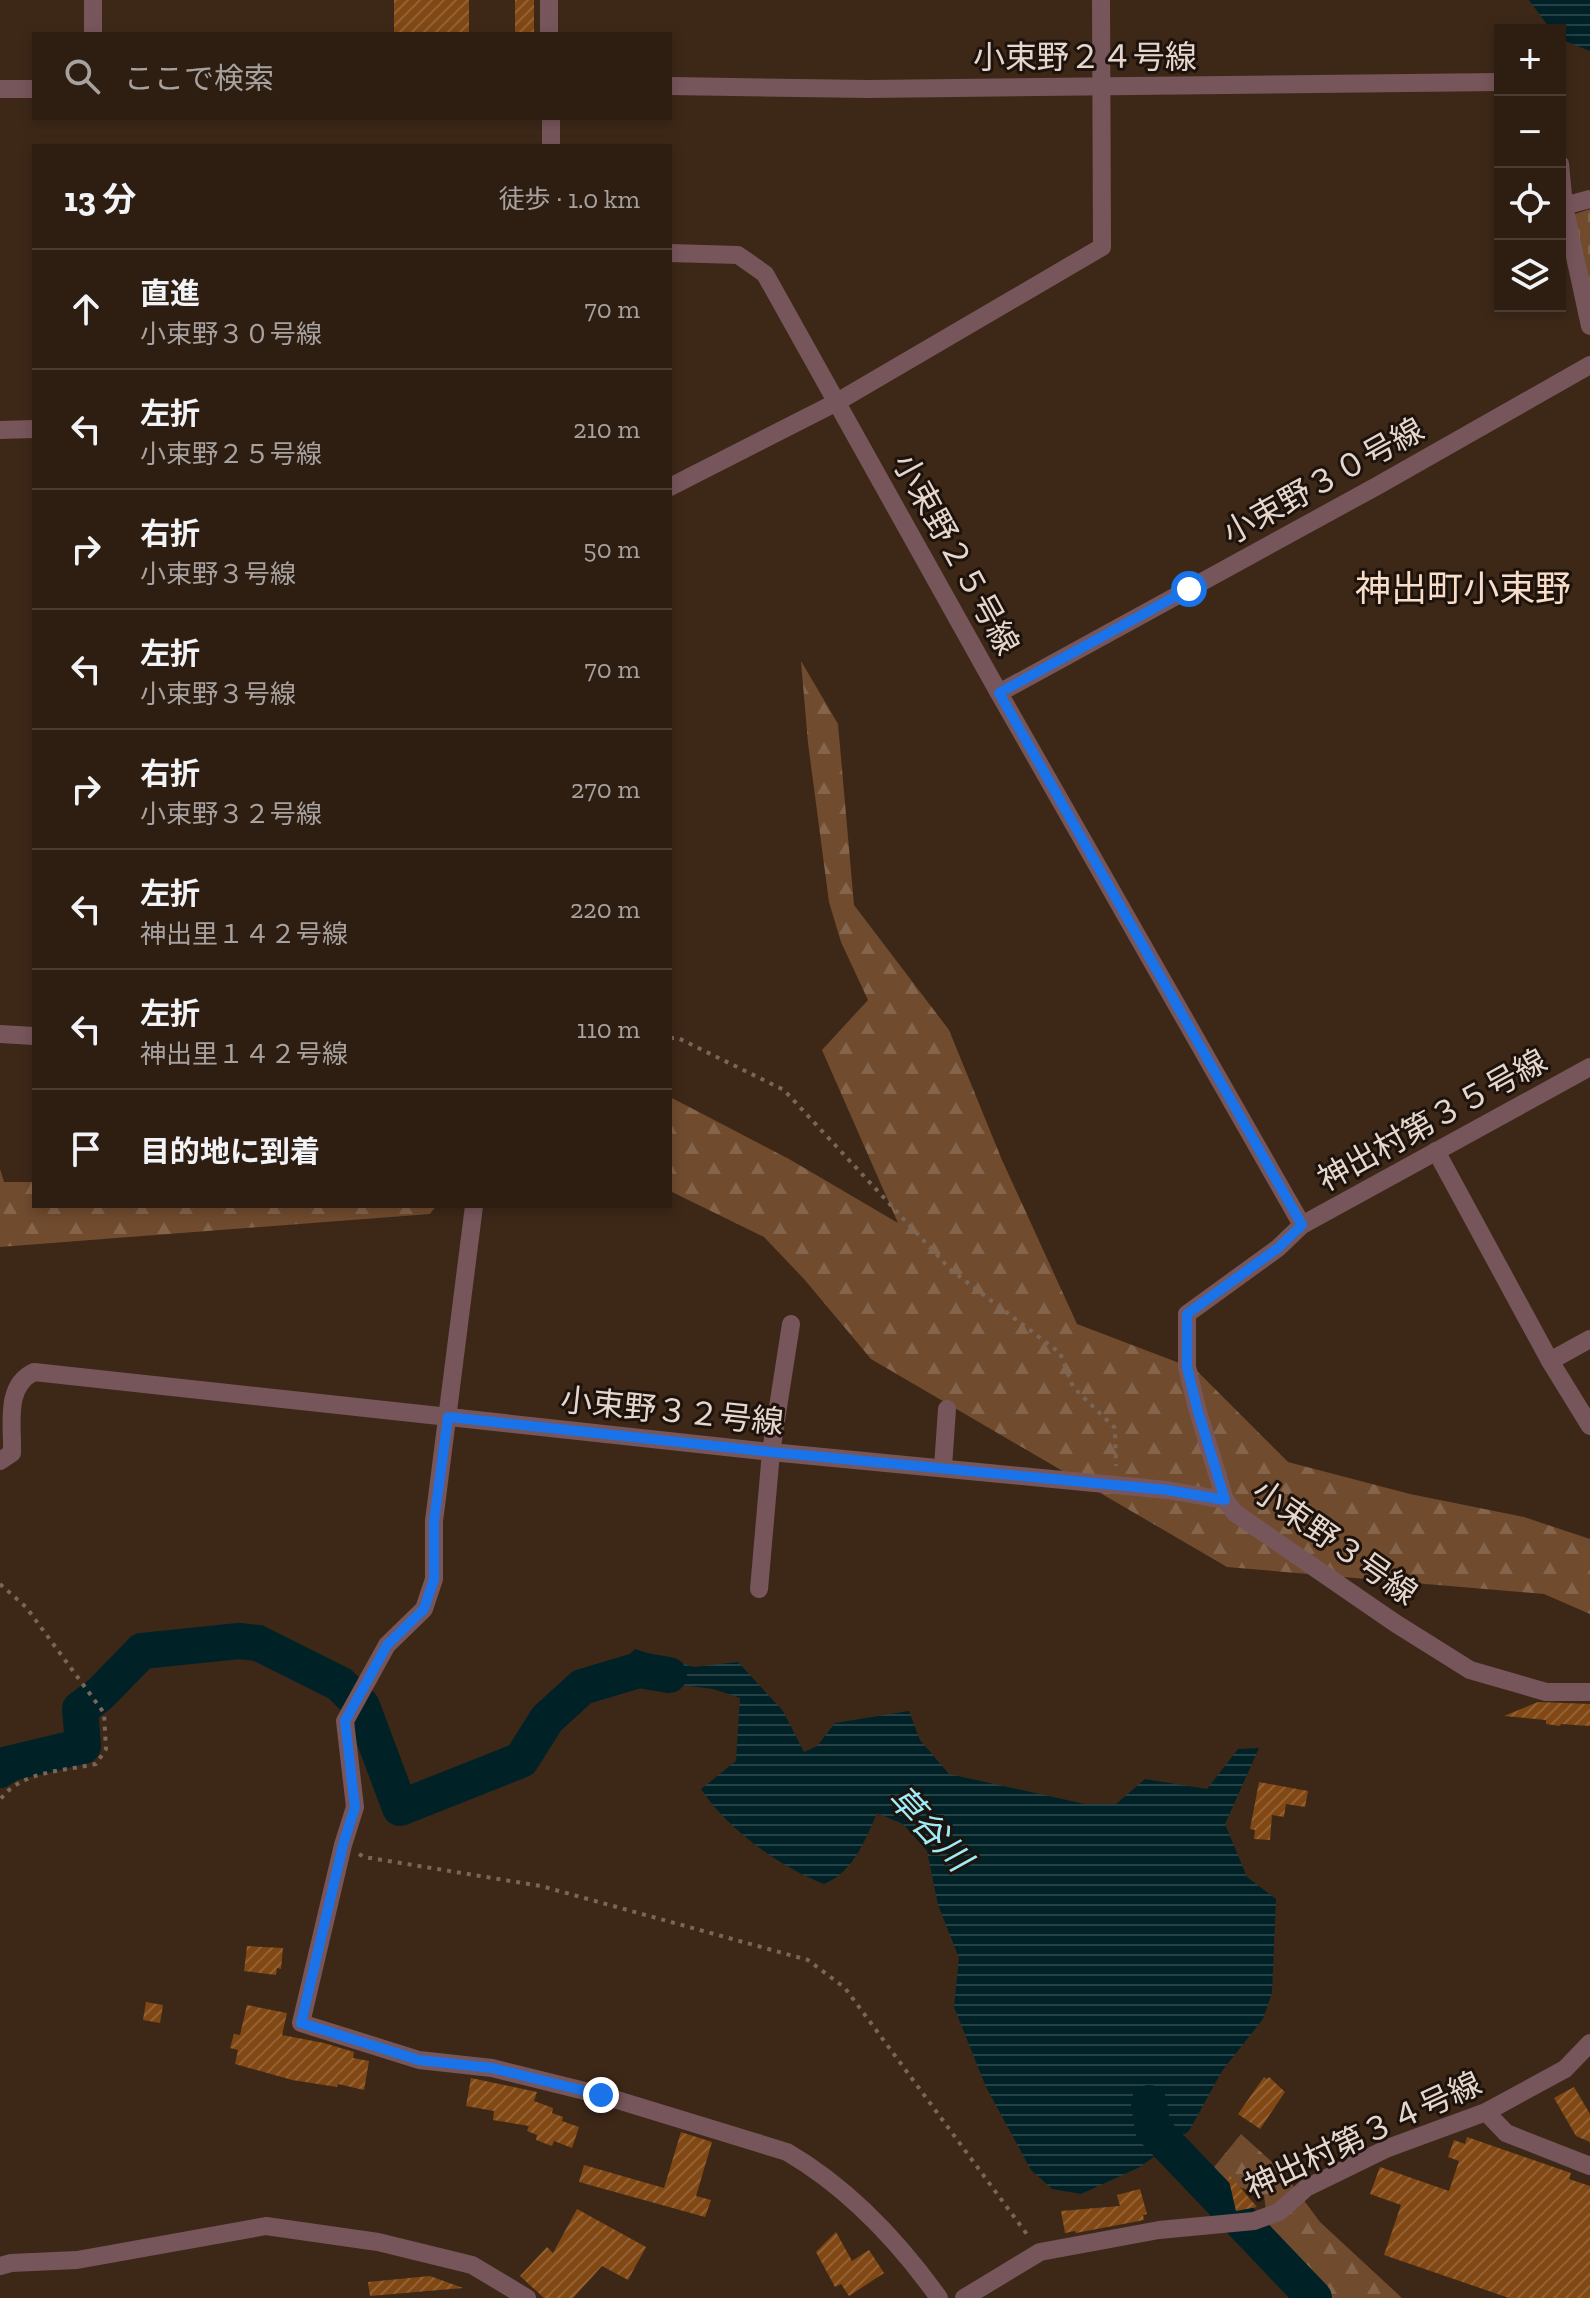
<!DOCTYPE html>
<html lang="ja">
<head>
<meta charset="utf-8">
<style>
  body { margin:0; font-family:"Zilla Slab","Noto Sans JP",serif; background:#3a2b20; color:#f1f3f6 }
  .controls { position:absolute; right:24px; top:24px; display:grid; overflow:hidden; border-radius:0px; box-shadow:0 4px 12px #0003 }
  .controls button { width:72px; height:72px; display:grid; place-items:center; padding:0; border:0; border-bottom:2px solid #493c32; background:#2e1e12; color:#f1f3f6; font:40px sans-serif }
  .stop { position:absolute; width:24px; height:24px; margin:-18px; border:6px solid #1a73e8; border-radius:50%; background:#fff }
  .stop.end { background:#1a73e8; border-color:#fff; box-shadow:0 2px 8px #0008 }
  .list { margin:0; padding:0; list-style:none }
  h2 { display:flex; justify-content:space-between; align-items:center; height:104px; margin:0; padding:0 32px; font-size:34px }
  h2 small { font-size:26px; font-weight:400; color:#a7a29f }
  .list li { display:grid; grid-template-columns:52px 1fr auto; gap:24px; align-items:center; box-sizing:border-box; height:120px; padding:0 32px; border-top:2px solid #493c32 }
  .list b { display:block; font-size:30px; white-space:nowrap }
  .list p { margin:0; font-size:26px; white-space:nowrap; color:#a7a29f }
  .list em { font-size:26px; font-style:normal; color:#a7a29f }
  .icon { flex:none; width:44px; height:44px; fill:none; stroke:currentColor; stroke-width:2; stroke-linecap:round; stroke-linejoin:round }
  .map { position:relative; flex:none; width:1590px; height:2298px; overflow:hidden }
  .search { position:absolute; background:#2e1e12; box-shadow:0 4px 12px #0003; left:32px; top:32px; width:640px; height:88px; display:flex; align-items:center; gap:20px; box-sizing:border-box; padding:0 28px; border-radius:0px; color:#a7a29f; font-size:30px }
  .panel { position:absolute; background:#2e1e12; box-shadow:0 4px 12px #0003; left:32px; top:144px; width:640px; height:1064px; border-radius:0px }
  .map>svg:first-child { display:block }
  .forest { fill:url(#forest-firs) }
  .cemetery { fill:url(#cemetery-stones) }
  .water { fill:url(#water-rules) }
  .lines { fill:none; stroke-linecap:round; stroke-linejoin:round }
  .river { stroke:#002227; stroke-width:36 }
  .building { fill:url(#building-hatch) }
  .path { stroke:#796658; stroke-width:4; stroke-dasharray:4 6; stroke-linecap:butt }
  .minor { stroke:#77565b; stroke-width:18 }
  .route { stroke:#1a73e8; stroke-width:10 }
  .labels { text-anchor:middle; stroke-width:6; stroke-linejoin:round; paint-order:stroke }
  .street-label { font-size:32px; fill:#e5d7cd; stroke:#1d130c }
  .water-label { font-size:34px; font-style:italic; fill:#9fecf9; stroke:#1d130c }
  .quarter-label { font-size:36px; fill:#f9ddc9; stroke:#1d130c }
</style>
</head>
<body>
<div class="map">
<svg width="1590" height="2298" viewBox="0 0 1590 2298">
  <defs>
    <pattern id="forest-firs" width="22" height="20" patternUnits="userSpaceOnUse" patternTransform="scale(2)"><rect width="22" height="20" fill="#704b2e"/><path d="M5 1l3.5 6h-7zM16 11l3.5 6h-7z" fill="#84644b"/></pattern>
    <pattern id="cemetery-stones" width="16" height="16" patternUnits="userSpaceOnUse" patternTransform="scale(2)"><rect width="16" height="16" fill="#704b2e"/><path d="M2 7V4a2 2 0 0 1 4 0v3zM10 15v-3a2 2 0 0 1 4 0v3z" fill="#84644b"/></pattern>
    <pattern id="water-rules" width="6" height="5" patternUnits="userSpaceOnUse" patternTransform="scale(2)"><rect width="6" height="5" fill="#002227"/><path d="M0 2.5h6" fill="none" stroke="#254145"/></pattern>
    <pattern id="building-hatch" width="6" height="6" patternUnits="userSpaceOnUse" patternTransform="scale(2)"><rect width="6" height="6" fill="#814814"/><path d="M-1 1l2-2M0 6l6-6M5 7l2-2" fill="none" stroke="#936235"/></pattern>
  </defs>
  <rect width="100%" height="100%" fill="#3d2818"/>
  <g class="forest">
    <path d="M801,661L838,724L854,905L949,1030L1002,1160L1077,1324L1195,1369L1288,1462L1410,1494L1524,1517L1590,1539V1614L1544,1594L1227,1567L871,1359L804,1279L764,1237L670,1191V1097L789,1159L898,1223L822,1050L868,1000L841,942L829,902L808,743Z"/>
    <path d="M0,1169L4,1182H34V1206H436L430,1214L0,1247Z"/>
    <path d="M1241,2134L1282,2171L1320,2222L1402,2298H1310L1270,2242L1264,2195L1206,2177Z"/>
  </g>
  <path class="cemetery" d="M1590,209V297L1572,215Z"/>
  <g class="water">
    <path d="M1529,0H1590V51L1560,39V30H1551Z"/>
    <path d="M635,1649L694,1667L738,1662L783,1711L804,1752L817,1746L835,1723L909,1711L920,1740L949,1774L1085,1804H1116L1145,1779L1207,1789L1238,1749L1259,1748L1225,1824L1247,1877L1276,1899L1272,1993L1263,2019L1222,2071L1189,2131L1140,2167L1081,2194L1052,2189L1031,2170L986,2087L954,2007L959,1958L938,1905L927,1851L903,1824L877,1813C865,1841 853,1872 824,1884C780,1867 727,1829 701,1789L736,1761L740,1698L713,1689L626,1678L615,1669Z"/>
  </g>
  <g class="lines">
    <g class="river">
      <path d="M0,1770L8,1764L83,1746L80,1709L100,1694L142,1651L239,1641L258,1643L340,1684L362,1706L400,1808L521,1760L547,1719L582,1687L639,1670L669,1675"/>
      <path d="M1149,2103L1153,2129L1314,2298"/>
    </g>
  </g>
  <g class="building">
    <rect x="394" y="0" width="75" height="34"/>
    <rect x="515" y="0" width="19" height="34"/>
    <path d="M1538,1702L1590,1704V1726L1561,1724L1560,1726L1546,1724V1720L1504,1716Z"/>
    <path d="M1259,1782L1308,1791L1305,1807L1286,1804L1284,1817L1272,1815L1270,1840L1254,1839L1255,1830L1250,1829Z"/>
    <path d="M247,1946L283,1948L281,1969L277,1968L276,1975L244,1971Z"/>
    <path d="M146,2002L163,2005L160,2023L143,2020Z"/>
    <path d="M247,2005L287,2013L282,2035L324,2043L354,2052L353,2058L369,2061L364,2090L338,2084L337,2087L292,2080L235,2064L238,2050L230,2048L234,2034L240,2035Z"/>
    <path d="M1264,2077L1267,2079L1269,2077L1285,2092L1260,2129L1238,2114Z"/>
    <path d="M471,2078L537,2092L534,2101L553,2108L552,2113L563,2117L562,2121L579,2127L572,2148L554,2141L552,2146L536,2140L537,2135L527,2131L529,2126L493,2120L494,2111L466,2106Z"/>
    <path d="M1574,2087L1590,2114V2142L1576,2136L1554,2098Z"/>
    <path d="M681,2132L712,2142L696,2196L711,2200L705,2217L579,2182L584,2165L664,2188Z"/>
    <path d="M1467,2137L1571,2173L1569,2179L1590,2186V2298H1509L1384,2255L1401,2205L1370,2194L1380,2167L1449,2191L1459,2161L1448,2157L1454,2140L1465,2144Z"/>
    <path d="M1227,2172L1257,2207L1236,2211Z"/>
    <path d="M1140,2189L1147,2214L1143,2215L1144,2220L1076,2233L1075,2231L1065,2233L1061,2211L1120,2206L1117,2195Z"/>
    <path d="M577,2209L646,2247L628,2280L602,2266L573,2298H544L520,2276L547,2247L553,2253Z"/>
    <path d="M836,2232L852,2261L869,2250L884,2273L849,2296L841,2284L835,2287L816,2252Z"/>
    <path d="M430,2276L463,2288L370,2296L368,2282Z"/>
  </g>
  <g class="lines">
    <g class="path">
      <path d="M670,1038H678L784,1090L951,1270L1060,1353L1073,1387L1115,1428L1116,1466"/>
      <path d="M0,1584L26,1607L104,1713L106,1749L96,1764C64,1771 20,1771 0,1800"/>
      <path d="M359,1854L364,1857L541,1886L808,1960L845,1988L1029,2237"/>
    </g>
    <g class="minor">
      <path d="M93,0V34"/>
      <path d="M549,0V34"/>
      <path d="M670,86L869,89L1500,82"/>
      <path d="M0,89H34"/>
      <path d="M551,118V146"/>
      <path d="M1560,164L1564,206L1590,326"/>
      <path d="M1564,206L1590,199"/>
      <path d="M670,253L738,255L765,274L999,693L1302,1225"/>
      <path d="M0,430L34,429"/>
      <path d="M670,487L837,402L1102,247L1101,0"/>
      <path d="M999,693L1377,486L1590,365"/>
      <path d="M0,1034L34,1036"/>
      <path d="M1590,1067L1302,1225L1278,1248L1187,1314V1367L1197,1408L1225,1500L1235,1513L1395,1623L1470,1670L1546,1692H1590"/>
      <path d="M1436,1151L1550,1361L1590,1426"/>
      <path d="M474,1206L434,1521V1579L424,1609L387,1645L345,1721L355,1807L343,1845L301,2023L419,2060L492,2068L601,2095L787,2152C847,2187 899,2242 939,2298"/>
      <path d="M1550,1361L1590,1339"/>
      <path d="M0,1461L12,1453C13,1426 4,1386 34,1372L771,1452L1167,1490L1225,1500"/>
      <path d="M943,1467L947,1409"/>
      <path d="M759,1589L771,1452L791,1324"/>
      <path d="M1486,2112L1506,2133L1590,2166"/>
      <path d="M0,2266L11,2263L77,2260L266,2226L378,2242L472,2265L527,2298"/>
      <path d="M964,2298L1040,2252L1159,2230L1254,2221L1279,2212L1306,2188L1388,2148L1486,2112L1565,2069L1590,2043"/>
    </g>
  </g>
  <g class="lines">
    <path class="route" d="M601,2095L492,2068L419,2060L301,2023L343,1845L355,1807L345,1721L387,1645L424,1609L434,1579V1521L448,1417L771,1452L1167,1490L1225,1500L1197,1408L1187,1367V1314L1278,1248L1302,1225L999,693L1189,589"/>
  </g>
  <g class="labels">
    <g class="street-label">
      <text x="1085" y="68">小束野２４号線</text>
      <text transform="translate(1323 481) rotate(-29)" y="11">小束野３０号線</text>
      <text transform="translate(956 554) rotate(61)" y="11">小束野２５号線</text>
      <text transform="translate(1432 1120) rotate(-29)" y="11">神出村第３５号線</text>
      <text transform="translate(672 1411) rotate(6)" y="11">小束野３２号線</text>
      <text transform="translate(1335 1542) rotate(35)" y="11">小束野３号線</text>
      <text transform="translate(1363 2135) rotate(-25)" y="11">神出村第３４号線</text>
    </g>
    <g class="water-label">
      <text transform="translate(930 1828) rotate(47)" y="12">草谷川</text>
    </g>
    <g class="quarter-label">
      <text x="1463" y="601">神出町小束野</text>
    </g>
  </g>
</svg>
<div class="controls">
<button>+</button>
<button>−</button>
<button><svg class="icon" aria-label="locate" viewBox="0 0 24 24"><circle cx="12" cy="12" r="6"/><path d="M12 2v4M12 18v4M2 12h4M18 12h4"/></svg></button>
<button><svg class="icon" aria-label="layers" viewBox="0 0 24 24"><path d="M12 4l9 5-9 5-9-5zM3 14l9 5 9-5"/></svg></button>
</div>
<div class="stop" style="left:1189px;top:589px"></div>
<div class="stop end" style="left:601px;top:2095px"></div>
<div class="search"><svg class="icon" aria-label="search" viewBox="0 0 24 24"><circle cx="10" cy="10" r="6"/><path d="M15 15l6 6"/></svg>ここで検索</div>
<section class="panel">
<h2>13 分<small>徒歩 · 1.0 km</small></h2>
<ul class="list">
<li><svg class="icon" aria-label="ahead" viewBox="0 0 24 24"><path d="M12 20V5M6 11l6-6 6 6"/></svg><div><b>直進</b><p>小束野３０号線</p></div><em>70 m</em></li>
<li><svg class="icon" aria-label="left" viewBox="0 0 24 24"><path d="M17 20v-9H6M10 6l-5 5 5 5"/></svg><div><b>左折</b><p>小束野２５号線</p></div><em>210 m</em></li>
<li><svg class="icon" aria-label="right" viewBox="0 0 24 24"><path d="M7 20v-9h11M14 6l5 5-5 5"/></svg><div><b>右折</b><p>小束野３号線</p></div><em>50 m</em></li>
<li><svg class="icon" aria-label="left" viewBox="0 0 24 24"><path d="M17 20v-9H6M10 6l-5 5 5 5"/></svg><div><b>左折</b><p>小束野３号線</p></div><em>70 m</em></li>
<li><svg class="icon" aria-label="right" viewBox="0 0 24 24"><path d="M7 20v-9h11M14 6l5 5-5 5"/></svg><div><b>右折</b><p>小束野３２号線</p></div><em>270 m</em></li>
<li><svg class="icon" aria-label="left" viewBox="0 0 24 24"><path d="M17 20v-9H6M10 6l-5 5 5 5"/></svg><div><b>左折</b><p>神出里１４２号線</p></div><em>220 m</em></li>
<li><svg class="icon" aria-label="left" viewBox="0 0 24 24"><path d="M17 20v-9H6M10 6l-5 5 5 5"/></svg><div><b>左折</b><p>神出里１４２号線</p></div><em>110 m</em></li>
<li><svg class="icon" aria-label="arrive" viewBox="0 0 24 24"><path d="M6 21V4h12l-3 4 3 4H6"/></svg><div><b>目的地に到着</b></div></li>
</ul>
</section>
</div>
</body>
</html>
